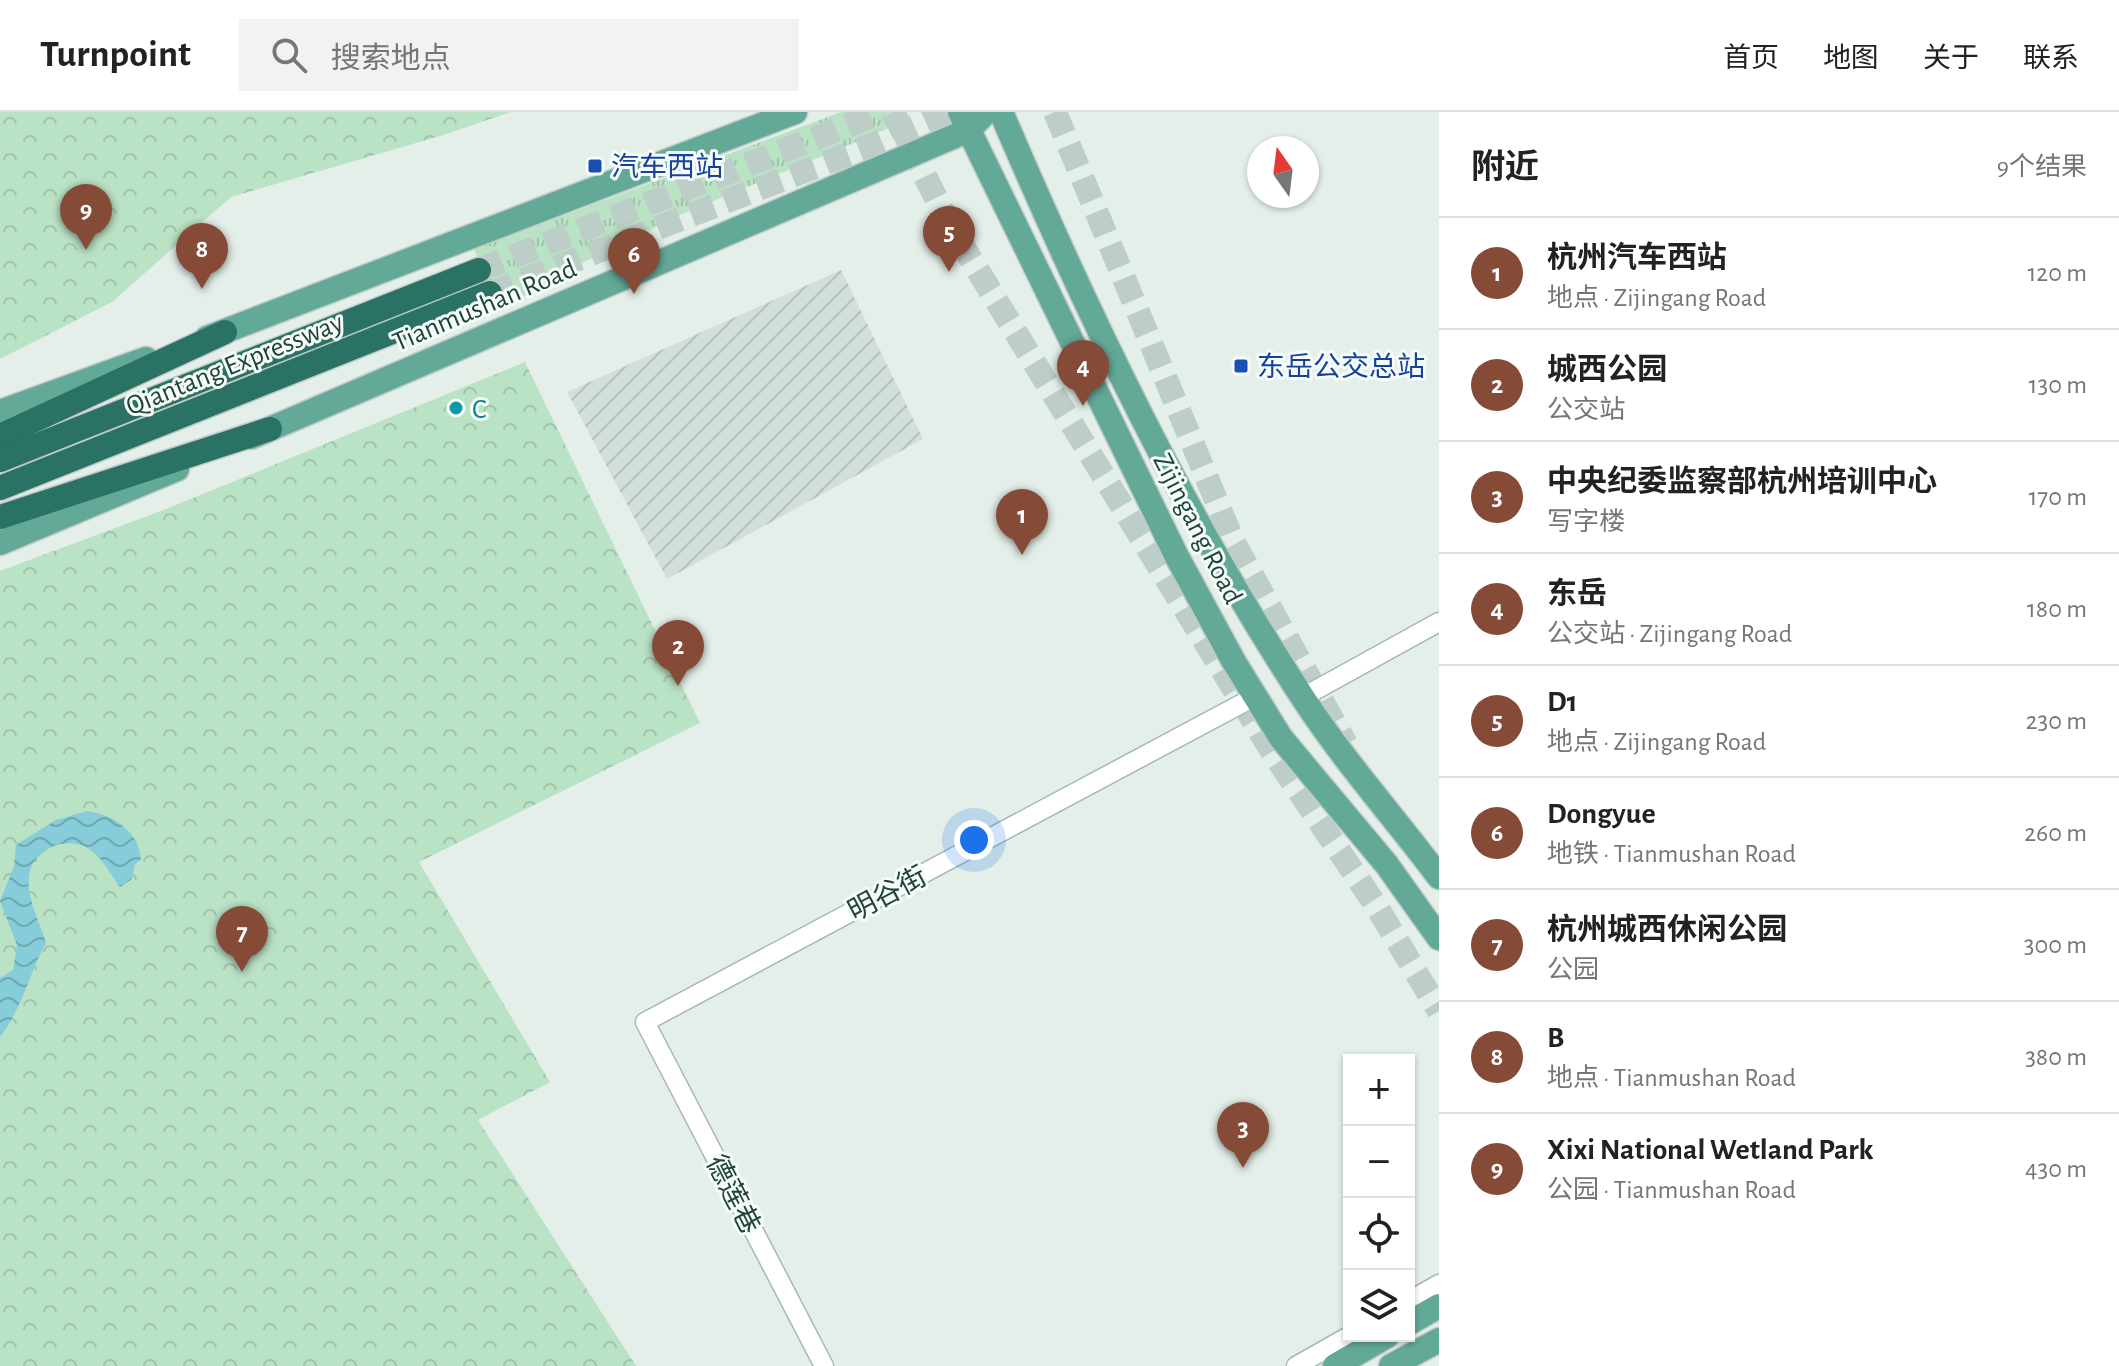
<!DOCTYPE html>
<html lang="zh">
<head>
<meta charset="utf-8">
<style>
  body { margin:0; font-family:"Alegreya Sans","Noto Sans SC",sans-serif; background:#f2f2f2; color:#222 }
  .controls { position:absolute; right:24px; bottom:24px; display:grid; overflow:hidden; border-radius:0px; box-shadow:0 2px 6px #0004 }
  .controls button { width:72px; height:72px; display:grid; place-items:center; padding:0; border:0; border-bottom:2px solid #e0e0e0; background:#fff; color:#222; font:40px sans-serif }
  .compass { position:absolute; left:1247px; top:24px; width:72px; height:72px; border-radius:50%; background:#fff; box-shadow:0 2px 6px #0004; rotate:346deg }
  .you { position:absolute; left:974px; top:728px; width:28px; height:28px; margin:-20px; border:6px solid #fff; border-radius:50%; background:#1a73e8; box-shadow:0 0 0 12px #1a73e833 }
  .badge { display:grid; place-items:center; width:52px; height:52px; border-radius:50%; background:#854b37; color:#fff; font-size:26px; font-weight:700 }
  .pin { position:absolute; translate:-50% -66px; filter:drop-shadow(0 2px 4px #0008) }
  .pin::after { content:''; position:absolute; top:42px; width:28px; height:24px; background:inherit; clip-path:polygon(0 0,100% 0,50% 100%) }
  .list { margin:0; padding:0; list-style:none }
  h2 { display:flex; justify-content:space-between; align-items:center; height:104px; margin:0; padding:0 32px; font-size:34px }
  h2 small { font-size:26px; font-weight:400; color:#767676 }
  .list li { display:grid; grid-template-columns:52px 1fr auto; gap:24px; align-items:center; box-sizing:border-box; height:112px; padding:0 32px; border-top:2px solid #e0e0e0 }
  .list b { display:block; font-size:30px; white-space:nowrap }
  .list p { margin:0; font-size:26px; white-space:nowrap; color:#767676 }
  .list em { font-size:26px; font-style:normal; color:#767676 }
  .icon { flex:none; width:44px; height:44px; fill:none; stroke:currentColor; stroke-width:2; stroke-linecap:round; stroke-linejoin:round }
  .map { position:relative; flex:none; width:1439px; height:1254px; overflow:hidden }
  header { display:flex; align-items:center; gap:48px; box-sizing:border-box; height:112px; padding:0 40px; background:#fff; border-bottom:2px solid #e0e0e0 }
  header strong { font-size:38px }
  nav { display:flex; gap:44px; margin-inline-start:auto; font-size:28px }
  .search { width:560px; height:72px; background:#f2f2f2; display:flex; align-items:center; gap:20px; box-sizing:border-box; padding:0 28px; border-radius:0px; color:#767676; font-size:30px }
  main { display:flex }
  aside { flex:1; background:#fff }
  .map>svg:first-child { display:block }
  .industrial { fill:url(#industrial-furrows) }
  .grass { fill:url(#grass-tufts) }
  .park { fill:url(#park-crowns) }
  .water { fill:url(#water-waves) }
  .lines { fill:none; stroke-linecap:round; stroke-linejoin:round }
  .highway-tunnel { stroke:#bdcdc7; stroke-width:24; stroke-dasharray:24 12; stroke-linecap:butt }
  .minor-casing { stroke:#a6b8b2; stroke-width:21 }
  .major-casing { stroke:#c1cac8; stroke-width:27 }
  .highway-casing { stroke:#c1cac8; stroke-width:27 }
  .minor { stroke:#fff; stroke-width:18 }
  .major { stroke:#63a998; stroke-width:24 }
  .highway { stroke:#297264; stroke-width:24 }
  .transit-dot { fill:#1a4fb4; stroke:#f5fbf8; stroke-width:3 }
  .culture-dot { fill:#0f9aa8; stroke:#f5fbf8; stroke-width:3 }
  .labels { text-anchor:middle; stroke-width:6; stroke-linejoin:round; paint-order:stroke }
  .transit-label { font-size:28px; fill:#164399; stroke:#f5fbf8; text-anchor:start }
  .street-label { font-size:28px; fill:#21433a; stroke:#f5fbf8 }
  .culture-label { font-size:28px; fill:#0d838f; stroke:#f5fbf8; text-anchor:start }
</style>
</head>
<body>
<header>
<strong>Turnpoint</strong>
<div class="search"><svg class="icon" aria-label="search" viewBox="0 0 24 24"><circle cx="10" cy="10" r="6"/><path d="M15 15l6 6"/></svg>搜索地点</div>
<nav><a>首页</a><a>地图</a><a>关于</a><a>联系</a></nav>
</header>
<main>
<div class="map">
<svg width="1439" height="1254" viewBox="0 0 1439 1254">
  <defs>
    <pattern id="industrial-furrows" width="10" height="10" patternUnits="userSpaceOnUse" patternTransform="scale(2)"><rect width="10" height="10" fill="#d2dfd9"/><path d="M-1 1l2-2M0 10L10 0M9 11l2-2" fill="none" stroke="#b4c1bb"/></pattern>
    <pattern id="grass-tufts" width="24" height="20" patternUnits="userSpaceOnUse" patternTransform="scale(2)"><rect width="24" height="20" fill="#bae2c5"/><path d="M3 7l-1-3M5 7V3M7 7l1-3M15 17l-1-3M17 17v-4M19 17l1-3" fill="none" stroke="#a0c3aa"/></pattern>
    <pattern id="park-crowns" width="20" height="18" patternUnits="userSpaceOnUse" patternTransform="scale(2)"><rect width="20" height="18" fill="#bae2c5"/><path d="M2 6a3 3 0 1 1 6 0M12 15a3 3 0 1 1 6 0" fill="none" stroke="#a0c3aa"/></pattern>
    <pattern id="water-waves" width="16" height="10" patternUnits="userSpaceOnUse" patternTransform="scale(2)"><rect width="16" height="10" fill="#86ccd9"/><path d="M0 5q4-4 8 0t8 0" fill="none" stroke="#6da7b1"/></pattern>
  </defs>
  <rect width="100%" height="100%" fill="#e4efea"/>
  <path class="industrial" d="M841,158L923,327L667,467L567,280Z"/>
  <path class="grass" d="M841,0H905L906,9L680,103L570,157L500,198L474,137Z"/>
  <g class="park">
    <path d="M0,0H511L440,24L231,85L112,190L0,247Z"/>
    <path d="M525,250L700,611L419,750L550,970L478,1008L636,1254H0V459L166,397Z"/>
  </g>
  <path class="water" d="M87,699C113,703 138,718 141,747L135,752L132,767L120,775C112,764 104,749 93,740C72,721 33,735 29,764C26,786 40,810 46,831C29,862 22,897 0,925V866L13,858L17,833L0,789L14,754L16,733L56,708Z"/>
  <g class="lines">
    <g class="highway-tunnel">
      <path d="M893,0L947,108L1273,641L1377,795L1439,899"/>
      <path d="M1055,0L1233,429L1346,632"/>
      <path d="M479,158L882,0"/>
      <path d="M490,181L877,31L946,0"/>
    </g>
    <g class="minor-casing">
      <g id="minor">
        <path d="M1303,585L1439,510"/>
        <path d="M1409,1189L1439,1172"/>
        <path d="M824,1254L645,910L1256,584"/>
        <path d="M1296,1254L1349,1224"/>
      </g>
    </g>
    <g class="major-casing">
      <g id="major">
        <path d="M960,0L1176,443L1234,550L1281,626L1387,753L1439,826"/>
        <path d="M1001,0C1087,201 1183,403 1303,586C1344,649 1394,705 1439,765"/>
        <path d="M207,226L795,0"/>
        <path d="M0,300L146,247"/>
        <path d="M251,325L969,18L986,0"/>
        <path d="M0,431L177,357"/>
        <path d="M1409,1211L1439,1194"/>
        <path d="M1335,1254L1387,1224"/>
        <path d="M1391,1254L1439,1228"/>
      </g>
    </g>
    <g class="highway-casing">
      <g id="highway">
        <path d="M0,324L225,220"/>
        <path d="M0,348L479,158"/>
        <path d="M0,376L490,181"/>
        <path d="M0,405L270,317"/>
      </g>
    </g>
    <use href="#minor" class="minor"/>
    <use href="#major" class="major"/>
    <use href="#highway" class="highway"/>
  </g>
  <g class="transit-dot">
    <rect x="587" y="46" width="16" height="16" rx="4"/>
    <rect x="1233" y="246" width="16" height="16" rx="4"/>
  </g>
  <circle class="culture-dot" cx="456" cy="296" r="8"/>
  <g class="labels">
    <g class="transit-label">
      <text x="611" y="64">汽车西站</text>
      <text x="1257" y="264">东岳公交总站</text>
    </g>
    <g class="street-label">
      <text transform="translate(484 192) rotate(-23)" y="10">Tianmushan Road</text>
      <text transform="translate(234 251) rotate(-22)" y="10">Qiantang Expressway</text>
      <text transform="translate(1199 416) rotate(63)" y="10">Zijingang Road</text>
      <text transform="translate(887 781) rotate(-28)" y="10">明谷街</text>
      <text transform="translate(734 1082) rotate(63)" y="10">德莲巷</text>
    </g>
    <g class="culture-label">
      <text x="472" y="306">C</text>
    </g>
  </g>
</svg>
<div class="controls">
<button>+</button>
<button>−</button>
<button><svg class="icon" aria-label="locate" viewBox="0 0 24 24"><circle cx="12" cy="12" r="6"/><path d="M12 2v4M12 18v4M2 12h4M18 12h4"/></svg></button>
<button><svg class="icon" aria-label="layers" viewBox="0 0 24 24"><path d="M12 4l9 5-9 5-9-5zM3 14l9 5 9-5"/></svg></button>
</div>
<svg class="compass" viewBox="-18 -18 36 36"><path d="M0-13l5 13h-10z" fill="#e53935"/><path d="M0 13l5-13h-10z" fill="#767676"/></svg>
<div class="you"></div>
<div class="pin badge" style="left:1022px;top:443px">1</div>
<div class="pin badge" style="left:678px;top:574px">2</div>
<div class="pin badge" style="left:1243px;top:1056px">3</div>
<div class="pin badge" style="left:1083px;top:294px">4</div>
<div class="pin badge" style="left:949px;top:160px">5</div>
<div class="pin badge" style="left:634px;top:182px">6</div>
<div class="pin badge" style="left:242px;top:860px">7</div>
<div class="pin badge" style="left:202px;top:177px">8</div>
<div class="pin badge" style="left:86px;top:138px">9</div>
</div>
<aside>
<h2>附近<small>9个结果</small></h2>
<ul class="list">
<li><span class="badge">1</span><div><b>杭州汽车西站</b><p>地点 · Zijingang Road</p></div><em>120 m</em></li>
<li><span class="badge">2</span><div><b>城西公园</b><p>公交站</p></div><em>130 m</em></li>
<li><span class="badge">3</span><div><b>中央纪委监察部杭州培训中心</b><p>写字楼</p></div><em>170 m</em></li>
<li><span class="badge">4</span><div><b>东岳</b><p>公交站 · Zijingang Road</p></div><em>180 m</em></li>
<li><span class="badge">5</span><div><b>D1</b><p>地点 · Zijingang Road</p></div><em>230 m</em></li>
<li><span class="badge">6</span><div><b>Dongyue</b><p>地铁 · Tianmushan Road</p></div><em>260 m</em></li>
<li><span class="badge">7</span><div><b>杭州城西休闲公园</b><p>公园</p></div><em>300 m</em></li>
<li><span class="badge">8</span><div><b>B</b><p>地点 · Tianmushan Road</p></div><em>380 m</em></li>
<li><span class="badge">9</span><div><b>Xixi National Wetland Park</b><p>公园 · Tianmushan Road</p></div><em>430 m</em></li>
</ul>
</aside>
</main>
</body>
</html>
